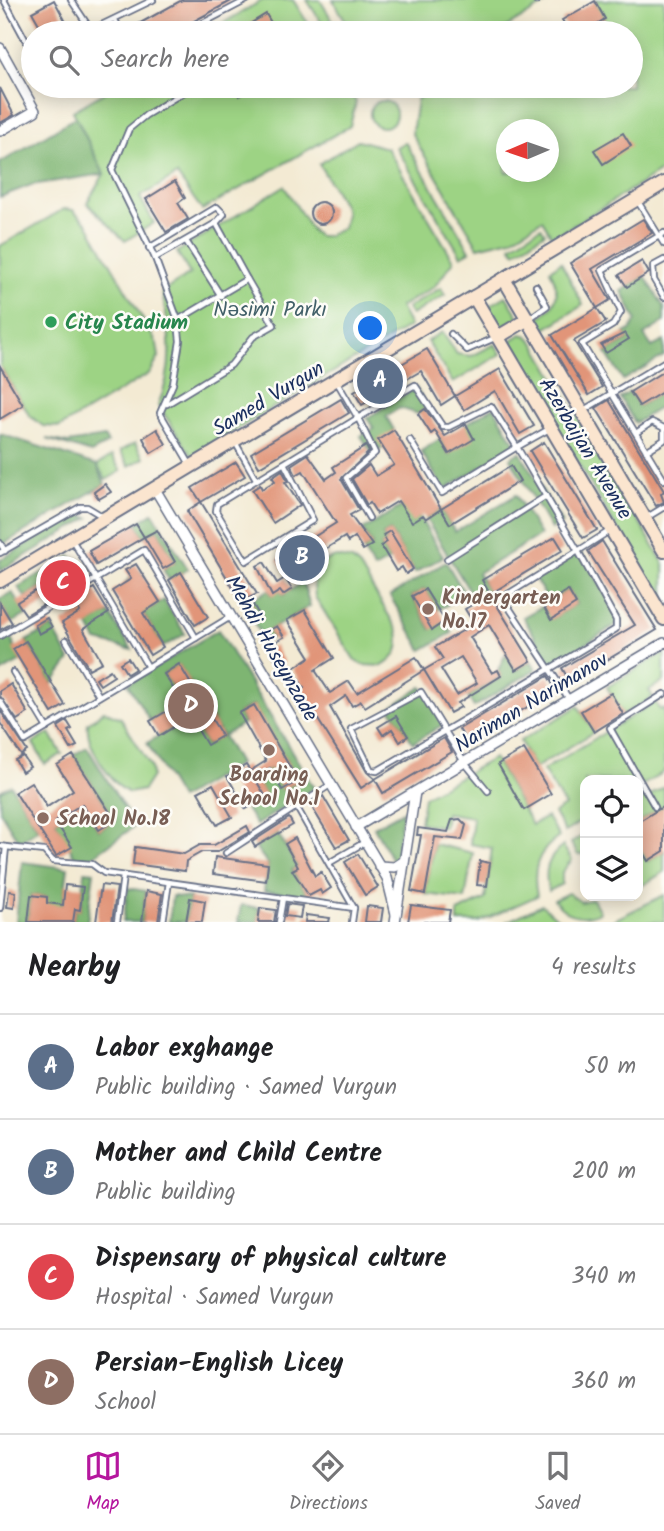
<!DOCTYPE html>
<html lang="en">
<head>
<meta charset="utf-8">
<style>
  body { margin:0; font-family:Kalam,sans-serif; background:#f6f6f6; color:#202124 }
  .controls { position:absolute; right:21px; bottom:21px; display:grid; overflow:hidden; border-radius:14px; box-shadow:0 4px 18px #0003 }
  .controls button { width:63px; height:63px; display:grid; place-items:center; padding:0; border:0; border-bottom:2px solid #e0e0e0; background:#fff; color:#202124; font:35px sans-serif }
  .compass { position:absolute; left:496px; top:119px; width:63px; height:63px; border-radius:50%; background:#fff; box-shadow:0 4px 18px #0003; rotate:268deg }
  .you { position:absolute; left:371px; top:329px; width:24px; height:24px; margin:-18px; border:5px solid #fff; border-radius:50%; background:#1a73e8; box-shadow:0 0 0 10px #1a73e833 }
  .badge { display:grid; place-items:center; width:46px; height:46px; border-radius:50%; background:#b5179e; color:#fff; font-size:23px; font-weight:700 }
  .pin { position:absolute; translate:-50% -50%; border:4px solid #fff; box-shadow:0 2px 7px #0006 }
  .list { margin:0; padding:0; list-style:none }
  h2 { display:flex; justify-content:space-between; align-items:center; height:91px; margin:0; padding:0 28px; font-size:30px }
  h2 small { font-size:23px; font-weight:400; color:#757577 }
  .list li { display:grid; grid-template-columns:46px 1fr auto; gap:21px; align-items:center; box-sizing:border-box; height:105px; padding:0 28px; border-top:2px solid #e0e0e0 }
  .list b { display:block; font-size:26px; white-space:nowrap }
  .list p { margin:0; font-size:23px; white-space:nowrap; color:#757577 }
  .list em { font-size:23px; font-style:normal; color:#757577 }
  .icon { flex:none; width:38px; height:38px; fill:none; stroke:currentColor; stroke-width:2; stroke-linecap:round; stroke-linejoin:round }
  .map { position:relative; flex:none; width:664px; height:922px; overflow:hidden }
  .search { position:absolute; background:#fff; box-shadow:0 4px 18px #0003; left:21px; right:21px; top:21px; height:77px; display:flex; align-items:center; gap:18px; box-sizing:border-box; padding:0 24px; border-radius:38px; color:#757577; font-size:26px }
  .sheet { height:511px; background:#fff }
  nav { display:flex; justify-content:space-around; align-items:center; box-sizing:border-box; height:98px; border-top:2px solid #e0e0e0; background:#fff; font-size:19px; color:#757577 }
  nav a { display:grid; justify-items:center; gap:4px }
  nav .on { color:#b5179e }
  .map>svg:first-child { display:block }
  .green { fill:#9dd384; stroke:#5c8171; stroke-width:2; fill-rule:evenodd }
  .forest { fill:#7eb572; stroke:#4c7268; stroke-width:2 }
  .building { fill:#e19579; fill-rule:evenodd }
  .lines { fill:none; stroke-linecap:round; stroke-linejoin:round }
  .lane-casing { stroke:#677087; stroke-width:8 }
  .street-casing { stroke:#677087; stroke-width:12 }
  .secondary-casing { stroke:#677087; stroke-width:16 }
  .lane { stroke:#fff; stroke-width:4.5 }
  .street { stroke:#fff; stroke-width:9 }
  .secondary { stroke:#fbe5cf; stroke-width:12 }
  .leisure-dot { fill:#2e9e5b; stroke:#fdfcf7; stroke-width:2.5 }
  .education-dot { fill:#8d6e63; stroke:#fdfcf7; stroke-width:2.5 }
  .labels { text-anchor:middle; stroke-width:5; stroke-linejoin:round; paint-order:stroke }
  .park-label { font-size:21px; fill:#426069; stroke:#fdfcf7 }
  .leisure-label { font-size:21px; font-weight:bold; fill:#27864d; stroke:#fdfcf7; text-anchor:start }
  .street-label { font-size:21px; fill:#1b2f5e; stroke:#fdfcf7 }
  .education-label { font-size:21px; font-weight:bold; fill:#785e54; stroke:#fdfcf7; text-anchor:start }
</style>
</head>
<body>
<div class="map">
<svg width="664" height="922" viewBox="0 0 664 922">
  <rect width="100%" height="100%" fill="#fdfcf7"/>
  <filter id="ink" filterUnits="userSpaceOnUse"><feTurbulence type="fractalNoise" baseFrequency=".0143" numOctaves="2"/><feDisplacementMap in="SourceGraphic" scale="14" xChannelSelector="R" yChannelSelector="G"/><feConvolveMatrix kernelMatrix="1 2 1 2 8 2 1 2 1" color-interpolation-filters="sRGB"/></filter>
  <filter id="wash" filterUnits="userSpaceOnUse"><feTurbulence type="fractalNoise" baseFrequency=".00686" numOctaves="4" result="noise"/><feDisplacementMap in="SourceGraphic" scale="28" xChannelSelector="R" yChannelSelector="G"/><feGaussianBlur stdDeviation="1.57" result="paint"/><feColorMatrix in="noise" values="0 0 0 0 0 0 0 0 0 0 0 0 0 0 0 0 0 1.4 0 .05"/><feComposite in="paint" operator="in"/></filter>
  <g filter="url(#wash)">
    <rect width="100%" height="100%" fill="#f3ead3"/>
    <g class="green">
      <path d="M263,0H293L314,33H206Z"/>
      <path d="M307,0H320L340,33H328Z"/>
      <path d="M333,0H552L496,33H353Z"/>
      <path d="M594,0H664V169L553,238L542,220L511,239L478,247L412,134L417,99L441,86H534L536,89L542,86H631V33H587L585,31L605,19ZM506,130H548V172H506Z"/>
      <path d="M116,86H346L356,102L350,126L202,210L177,175L140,197L154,223L125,241L87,203L104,174L73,111Z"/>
      <circle cx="383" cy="114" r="13"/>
      <path d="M358,140L387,148L454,261L434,287L400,307L410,326L192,456L158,405C175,367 170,332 162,292L190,274L177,252L284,186L313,232L319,236H327L343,228L346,213L342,203L319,164Z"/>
      <path d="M405,142L470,251L461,256L396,147Z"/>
      <path d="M64,209L73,210L87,223L157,344L159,357L150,373L60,427L43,426L30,416L0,366V246Z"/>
      <path d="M541,227L545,233L515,252L511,246Z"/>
      <path d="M561,262L583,305L542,331L535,320C558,306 562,294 550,270Z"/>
      <path d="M441,288L445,295L411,315L407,308Z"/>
      <path d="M506,296L519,317L498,329L486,308Z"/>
      <path d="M442,332L457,354L472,356L495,344L501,354L453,383L427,341Z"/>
      <path d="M521,334L528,336L534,342L664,564V609L510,347L512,340Z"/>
      <path d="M135,443L144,458L129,466L120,451Z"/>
      <path d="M112,456L121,471L106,480L97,465Z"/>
      <path d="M336,557L352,560L360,567L398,631C401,648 397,658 382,666L362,665L354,659L315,597L313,575L325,561Z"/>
      <path d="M664,653V681L649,690L653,697L623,715L607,687Z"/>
      <path d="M655,702L660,710L664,708V772L638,788V780H585V819L565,832L554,813L565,806L543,770Z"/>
      <path d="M578,706L594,732L535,768L520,741Z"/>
      <path d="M104,711L121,718L151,767L152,776L143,790L129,793C110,783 85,744 88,723Z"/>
      <path d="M50,733L62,754L45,764L33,743Z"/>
      <path d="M494,758L532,825L547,817L559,837C536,852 532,871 537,896L479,922H458V912L485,899L492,848L470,844L473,817L446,813L444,827L420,823L424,797Z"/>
      <path d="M664,787V806L638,822V803Z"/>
      <path d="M585,834V854L578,855L571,843Z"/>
      <path d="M434,844L473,853L465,899L425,894Z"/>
      <path d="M638,844L648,861L664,851V872L638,888Z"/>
      <path d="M563,846L572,860L562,872V884L549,891C543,872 547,858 563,846Z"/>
      <path d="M568,893L581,902L593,899L600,912C582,920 566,916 554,900Z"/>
      <path d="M664,895V922H610Z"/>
      <path d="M542,905L562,922H506Z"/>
    </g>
    <g class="forest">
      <path d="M76,117L104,174L31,185L0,197V163Z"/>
      <path d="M645,276L664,307V322L644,335L652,347L664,341V356L623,380L606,353L628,340L625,333L631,330L636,320L622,291Z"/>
      <path d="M416,388L428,408L418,414L400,408L386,416L394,430L383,448L373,454L361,436L374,429L367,418Z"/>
      <path d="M664,391V405L635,423L620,398L630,392L639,406Z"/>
      <path d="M494,407L516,445L444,490L421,451L440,439L449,454L466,424Z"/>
      <path d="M0,434L97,465L105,484L0,546Z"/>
      <path d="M104,437L108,443L91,453L47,439L68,443Z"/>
      <path d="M520,452L562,523L551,529L510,458Z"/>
      <path d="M516,495L540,535L478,573L490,594L476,602L426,519L441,509L455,532Z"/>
      <path d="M410,501L443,557L415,573L390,531L383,535L387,542L381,546L390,560L374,569L363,550L372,545L363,530Z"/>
      <path d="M153,513L188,569L169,580L163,569L175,562L157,530L144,537L136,524Z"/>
      <path d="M78,514L89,518L0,571V560Z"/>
      <path d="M580,551L622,621L552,665L523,617L543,606L552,619L576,604L568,590L549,602L535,579Z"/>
      <path d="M71,556L78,565L25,597L18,587Z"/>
      <path d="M446,562L465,594L438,610L425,589L412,596L431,629L445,621L452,633L422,650L390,596Z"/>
      <path d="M139,570L145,577L136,582L151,608L164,600L185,634L163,647L125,583Z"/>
      <path d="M303,582L310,606L269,631L272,637L265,641L254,623L261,618L250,601L268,590L272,595L280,590L283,595Z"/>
      <path d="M12,592L26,615L12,623L4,610L0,612V599Z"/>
      <path d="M109,613L132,650L97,641L88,625Z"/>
      <path d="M52,627L70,660L52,684L26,641Z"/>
      <path d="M218,630L314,788L256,825L246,809L265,797L254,777L270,768L283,790L298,781L253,705L239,713L244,723L223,736L239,764L180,799L147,743L190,717L207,745L222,735L179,665L164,674L182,702L150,721L128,684Z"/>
      <path d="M9,634L21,661L0,673V640Z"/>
      <path d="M506,653L516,670L531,661L536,669L474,707L468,697L501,677L498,670Z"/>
      <path d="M422,687L444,724L413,743L390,708Z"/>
      <path d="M87,747L135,826L90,858H75L55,821L82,804L99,830L115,820L73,755Z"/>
      <path d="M11,785L38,829L19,842L0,811V791Z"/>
      <path d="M403,811L394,864L374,827Z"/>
      <path d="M278,834L298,867L292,870L309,896L264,891L268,864L255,847Z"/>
      <path d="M22,862L68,868L63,905L46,911L47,897L31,895L28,922H16Z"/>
      <path d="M85,871L94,872L87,922H73L75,909H80Z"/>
      <path d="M128,888L146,891L142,922H123Z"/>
      <path d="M172,896L190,898L186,922H169Z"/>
      <path d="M241,905L260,908L258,922H238Z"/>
    </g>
    <g id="blocks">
      <g class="building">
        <path d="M54,0L72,33H44L32,12Z"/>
        <path d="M182,0H233L172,33H139L135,26Z"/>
        <path d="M595,1L605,19L581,33H570L562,20Z"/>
        <path d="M266,14L277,33H235Z"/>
        <path d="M238,86H255L239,96L234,88Z"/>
        <path d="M0,88L14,115L0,123Z"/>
        <path d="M623,133L631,146L603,164L594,150Z"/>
        <path d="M175,181L185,198L178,203L188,219L166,232L146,199Z"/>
        <circle cx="321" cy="213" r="11"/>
        <path d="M643,219L652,233L592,269L610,300L597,308L570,263Z"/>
        <path d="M642,261L649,273L627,287L619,275Z"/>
        <path d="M597,308L606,322L574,341L602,387L589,395L552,335Z"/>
        <path d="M625,333L629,339L606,353L601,345Z"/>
        <path d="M427,349L455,396L441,405L421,371L362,405L354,392Z"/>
        <path d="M0,366L23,405L0,419Z"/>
        <path d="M500,369L534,426L520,434L495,391L464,410L455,396Z"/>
        <path d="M664,371V391L639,406L630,392Z"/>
        <path d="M341,399L349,413L259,467L251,453Z"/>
        <path d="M609,400L664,491L661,494L664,502L656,506L596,408Z"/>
        <path d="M425,409L445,436L466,424L474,439L449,454L435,431L431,434L418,414Z"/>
        <path d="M157,429L166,444L151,453L143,438Z"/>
        <path d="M394,430L441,509L426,519L423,515L412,522L398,501L377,514L370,503L367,505L352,479L369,465L376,476L394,465L378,440Z"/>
        <path d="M544,442L597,530L583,538L530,451Z"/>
        <path d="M366,446L369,452L341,479L359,510L350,515L372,545L363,550L355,537L348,542L345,537L286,573L277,560L336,523L303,471L296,475L291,465L308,454L326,479L336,472L333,467Z"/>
        <path d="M236,462L245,476L201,502L192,488Z"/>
        <path d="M511,466L520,481L450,524L441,509Z"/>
        <path d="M282,470L288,481L285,482L300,505L273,523L252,490L260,485L262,489L275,481L272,477Z"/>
        <path d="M105,484L111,492L99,499L94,492Z"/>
        <path d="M201,502L257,594L249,598L261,618L254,623L187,511Z"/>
        <path d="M136,524L144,537L96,565L89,551Z"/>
        <path d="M157,530L175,562L163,569L144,537Z"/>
        <path d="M390,531L413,569L406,574L402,567L396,571L381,546L387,542L383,535Z"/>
        <path d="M555,537L563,550L490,594L482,580Z"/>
        <path d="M602,541L657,630L570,682L562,668L635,625L588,551Z"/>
        <path d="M264,562L277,583L285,578L292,589L283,595L280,591L272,596L257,566Z"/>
        <path d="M136,564L160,602L143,613L163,647L150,655L112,591L131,579L125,570Z"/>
        <path d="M78,565L86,579L26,615L17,602Z"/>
        <path d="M181,572L208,617L195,625L169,580Z"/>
        <path d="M94,588L109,613L83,629L102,662L89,669L62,623L80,612L74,601Z"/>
        <path d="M425,589L445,621L432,630L412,596Z"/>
        <path d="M568,590L576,604L551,620L543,606Z"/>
        <path d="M490,594L531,661L516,670L489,625L470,637L492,673L498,670L501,676L458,703L461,707L450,713L424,670L443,659L435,647L474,624L465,609ZM461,657L477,683L457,695L441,669Z"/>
        <path d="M0,603L12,623L0,630Z"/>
        <path d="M305,610L334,658L315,670L330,693L349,681L357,693L416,657L424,670L365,707L361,701L352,706L346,696L330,707L367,772L375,779L361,788L300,691L304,688L292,669L310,657L287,620Z"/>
        <path d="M47,618L52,627L39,634L35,625Z"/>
        <path d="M277,626L284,637L275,642L268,631Z"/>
        <path d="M26,641L65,705L52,713L13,649Z"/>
        <path d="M274,645L284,662L279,665L269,649Z"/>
        <path d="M128,658L135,669L127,674L120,663Z"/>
        <path d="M179,664L222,736L207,745L190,717L159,736L150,721L182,702L164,674Z"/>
        <path d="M110,670L114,676L100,685L96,679Z"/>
        <path d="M548,676L556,690L467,743L459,729Z"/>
        <path d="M11,684L28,713L17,720L0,696V691Z"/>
        <path d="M611,693L623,714L594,732L581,711Z"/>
        <path d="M254,705L298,781L282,790L270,768L254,777L266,797L246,809L227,776L246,765L250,771L266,761L239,713Z"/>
        <path d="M0,710L27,751L21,755L0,723Z"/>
        <path d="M396,716L408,736L400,742L392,729L383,735L378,727Z"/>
        <path d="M67,721L72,729L68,731L77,746L71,749L58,727Z"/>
        <path d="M444,738L452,752L383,793L375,779Z"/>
        <path d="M524,749L551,794L524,810L498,764Z"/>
        <path d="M73,755L115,820L99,830L82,804L55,821L72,847L56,856L15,792L31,782L47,807L73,790L57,765Z"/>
        <path d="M23,756L30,767L22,772L15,760Z"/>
        <path d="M213,784L232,817L217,825L198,792Z"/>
        <path d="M323,796L349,840L336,847L310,804Z"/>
        <path d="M664,806V851L648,861L638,844V822Z"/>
        <path d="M289,818L293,825L255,847L252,842Z"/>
        <path d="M460,819L466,825L462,840L435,837L425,894L411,891L421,835H417L418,828L448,832L452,820Z"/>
        <path d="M247,826L250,832L217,852H202L186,861L185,871L133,864L135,847L184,854L200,845H214Z"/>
        <path d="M295,838L315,876L321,872L331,888L322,894L320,890L309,896L292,870L298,867L285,844Z"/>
        <path d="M358,854L378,887L365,895L345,862Z"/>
        <path d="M215,857L268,864L266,881L213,874Z"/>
        <path d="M480,861L490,863L487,886L477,885Z"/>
        <path d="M65,885L83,887L80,910L75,909L73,922H28L31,895L47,897V903L63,905Z"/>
        <path d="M101,885L117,887L112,922H96Z"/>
        <path d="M9,891L16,892L14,908L7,907Z"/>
        <path d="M146,891L162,894L158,922H142Z"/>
        <path d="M190,898L205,901L202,922H186Z"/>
        <path d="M287,904L302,906L300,918L285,916Z"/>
        <path d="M411,905L450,910L448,922H408Z"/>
        <path d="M367,906L383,908L381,922H365Z"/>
        <path d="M260,908L276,910L274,922H258Z"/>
        <path d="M306,915L330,918L329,922H305Z"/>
      </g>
    </g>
  </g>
  <g filter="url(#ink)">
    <use href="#blocks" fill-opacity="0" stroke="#677087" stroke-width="2"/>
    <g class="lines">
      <g class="lane-casing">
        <g id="lane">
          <path d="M4,0L33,54"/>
          <path d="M71,0L91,30L153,0"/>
          <path d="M536,0V1"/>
          <path d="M115,20L122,33"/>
          <path d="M184,33L247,0"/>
          <path d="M50,86C60,99 73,92 85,86"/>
          <path d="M637,200L664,244"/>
          <path d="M664,233L602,270L621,312L613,325L582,344L664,480"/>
          <path d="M186,241L221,296"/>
          <path d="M149,248L217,207L224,214L216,223L155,258"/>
          <path d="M664,260L653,266L654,280L664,297"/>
          <path d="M530,318L547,306L536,286"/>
          <path d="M178,320L247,279L216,223"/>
          <path d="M451,334L467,350L497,337"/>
          <path d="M337,382L358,418L415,385L443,427H449L491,406L517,447L442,493L410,440"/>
          <path d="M167,404L231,365L253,337L274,325L247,279"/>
          <path d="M584,410L664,362"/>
          <path d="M551,428L517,447L578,551L611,530"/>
          <path d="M636,433L652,422L664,428"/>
          <path d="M235,442L256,479"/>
          <path d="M646,451L664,440V428"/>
          <path d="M284,463L313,520L246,561L216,511L217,504L358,418L375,453L346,478L369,518"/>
          <path d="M191,466L160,413L173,384L180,341L178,320L155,258L112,170L129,129L146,115L194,86"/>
          <path d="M646,518L664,507"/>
          <path d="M0,543L5,551"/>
          <path d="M0,553L80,507H87L102,516"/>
          <path d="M447,559L546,496"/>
          <path d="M0,636L96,579L72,540"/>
          <path d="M66,640L99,696"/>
          <path d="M148,667L232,616"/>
          <path d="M13,672L47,728"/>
          <path d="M0,701L25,741L148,667L96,579L144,550L196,638"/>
          <path d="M488,791L464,762L421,692L351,729L371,770L377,771C456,724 537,677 616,629V620L578,551L505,596L506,603L569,699"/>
          <path d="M296,806L354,908L352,922"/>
          <path d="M655,807L610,728L664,694"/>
          <path d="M0,846L6,847L0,908"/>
          <path d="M6,847L44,851L53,861L92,864L104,873L354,908"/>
          <path d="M226,853L330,785"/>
          <path d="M329,863L365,842"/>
          <path d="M117,922L123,876"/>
          <path d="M163,922L169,882"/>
          <path d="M279,922L283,898"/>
        </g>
      </g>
      <g class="street-casing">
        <g id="street">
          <path d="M0,48L35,111L0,131"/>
          <path d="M155,489L387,878L396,914"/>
          <path d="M356,827L664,643"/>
          <path d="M379,866L395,867L404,861"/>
          <path d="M395,922L415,792"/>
        </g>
      </g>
      <g class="secondary-casing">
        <g id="secondary">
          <path d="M504,279L664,551"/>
          <path d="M474,297L664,619"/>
          <path d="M498,337L528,319"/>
          <path d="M0,581L664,183"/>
        </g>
      </g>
      <use href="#lane" class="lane"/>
      <use href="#street" class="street"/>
      <use href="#secondary" class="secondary"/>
    </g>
  </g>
  <circle class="leisure-dot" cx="51" cy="322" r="7"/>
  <g class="education-dot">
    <circle cx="428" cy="609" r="7"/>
    <circle cx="269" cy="750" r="7"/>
    <circle cx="43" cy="818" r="7"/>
  </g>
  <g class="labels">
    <g class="park-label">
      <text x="270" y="316">Nəsimi Parkı</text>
    </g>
    <g class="leisure-label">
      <text x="65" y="329">City Stadium</text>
    </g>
    <g class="street-label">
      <text transform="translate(268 398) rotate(-31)" y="7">Samed Vurgun</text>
      <text transform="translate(586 448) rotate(59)" y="7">Azerbaijan Avenue</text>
      <text transform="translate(272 648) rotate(60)" y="7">Mehdi Huseynzade</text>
      <text transform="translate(531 702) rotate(-31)" y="7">Nariman Narimanov</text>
    </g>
    <g class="education-label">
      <text x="442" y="604">Kindergarten<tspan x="442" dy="24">No.17</tspan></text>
      <text x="269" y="781" text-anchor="middle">Boarding<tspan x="269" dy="24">School No.1</tspan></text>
      <text x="57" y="825">School No.18</text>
    </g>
  </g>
</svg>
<div class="controls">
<button><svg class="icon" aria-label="locate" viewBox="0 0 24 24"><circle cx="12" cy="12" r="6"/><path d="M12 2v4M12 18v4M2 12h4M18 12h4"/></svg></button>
<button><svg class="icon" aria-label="layers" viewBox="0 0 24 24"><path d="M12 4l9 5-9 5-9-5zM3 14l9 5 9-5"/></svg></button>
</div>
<svg class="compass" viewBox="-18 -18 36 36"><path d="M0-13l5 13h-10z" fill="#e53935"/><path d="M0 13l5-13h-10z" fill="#757577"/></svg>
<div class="you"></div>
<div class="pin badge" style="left:380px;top:381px;background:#5c6f8a">A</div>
<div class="pin badge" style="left:302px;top:558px;background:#5c6f8a">B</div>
<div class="pin badge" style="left:63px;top:583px;background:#e0444e">C</div>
<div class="pin badge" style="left:191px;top:706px;background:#8d6e63">D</div>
<div class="search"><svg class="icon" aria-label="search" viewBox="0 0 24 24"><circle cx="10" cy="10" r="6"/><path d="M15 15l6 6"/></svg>Search here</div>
</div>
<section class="sheet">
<h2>Nearby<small>4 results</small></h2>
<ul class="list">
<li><span class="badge" style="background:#5c6f8a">A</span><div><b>Labor exghange</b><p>Public building · Samed Vurgun</p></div><em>50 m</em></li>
<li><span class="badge" style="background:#5c6f8a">B</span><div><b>Mother and Child Centre</b><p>Public building</p></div><em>200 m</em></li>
<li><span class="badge" style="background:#e0444e">C</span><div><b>Dispensary of physical culture</b><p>Hospital · Samed Vurgun</p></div><em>340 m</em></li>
<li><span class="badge" style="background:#8d6e63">D</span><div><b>Persian-English Licey</b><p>School</p></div><em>360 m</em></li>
</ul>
</section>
<nav>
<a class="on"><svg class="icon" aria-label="map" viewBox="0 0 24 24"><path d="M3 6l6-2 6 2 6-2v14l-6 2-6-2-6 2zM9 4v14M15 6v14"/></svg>Map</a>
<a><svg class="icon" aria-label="directions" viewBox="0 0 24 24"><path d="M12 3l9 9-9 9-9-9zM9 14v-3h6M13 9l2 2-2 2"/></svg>Directions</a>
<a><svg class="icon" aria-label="saved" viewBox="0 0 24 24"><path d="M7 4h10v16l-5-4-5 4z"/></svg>Saved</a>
</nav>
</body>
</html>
